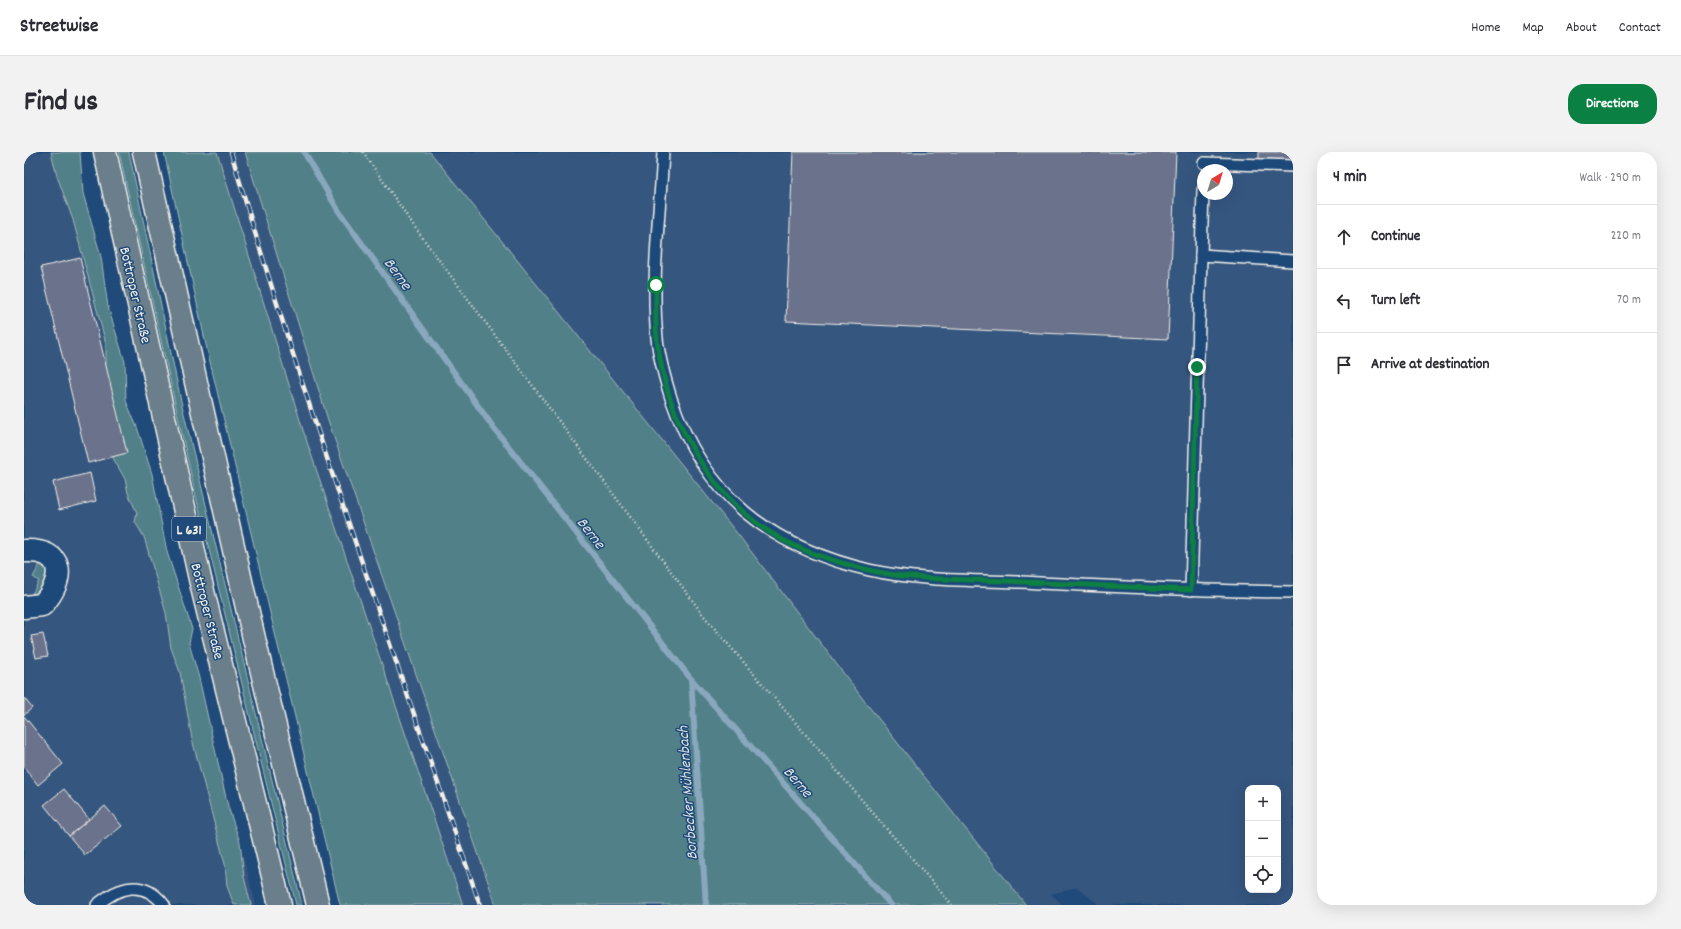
<!DOCTYPE html>
<html lang="en">
<head>
<meta charset="utf-8">
<style>
  body { margin:0; font-family:Dekko,sans-serif; background:#f2f2f3; color:#2b2b33 }
  .controls { position:absolute; right:12px; bottom:12px; display:grid; overflow:hidden; border-radius:8px; box-shadow:0 4px 16px #0002 }
  .controls button { width:36px; height:36px; display:grid; place-items:center; padding:0; border:0; border-bottom:1px solid #e1e1e2; background:#fff; color:#2b2b33; font:20px sans-serif }
  .compass { position:absolute; left:1173px; top:12px; width:36px; height:36px; border-radius:50%; background:#fff; box-shadow:0 4px 16px #0002; rotate:38deg }
  .stop { position:absolute; width:12px; height:12px; margin:-9px; border:3px solid #0b8043; border-radius:50%; background:#fff }
  .stop.end { background:#0b8043; border-color:#fff; box-shadow:0 1px 4px #0008 }
  .list { margin:0; padding:0; list-style:none }
  h2 { display:flex; justify-content:space-between; align-items:center; height:52px; margin:0; padding:0 16px; font-size:17px }
  h2 small { font-size:13px; font-weight:400; color:#7c7c81 }
  .list li { display:grid; grid-template-columns:26px 1fr auto; gap:12px; align-items:center; box-sizing:border-box; height:64px; padding:0 16px; border-top:1px solid #e1e1e2 }
  .list b { display:block; font-size:15px; white-space:nowrap }
  .list em { font-size:13px; font-style:normal; color:#7c7c81 }
  .icon { flex:none; width:22px; height:22px; fill:none; stroke:currentColor; stroke-width:2; stroke-linecap:round; stroke-linejoin:round }
  .map { position:relative; flex:none; width:1269px; height:753px; overflow:hidden; border-radius:16px }
  header { display:flex; align-items:center; gap:24px; box-sizing:border-box; height:56px; padding:0 20px; background:#fff; border-bottom:1px solid #e1e1e2 }
  header strong { font-size:19px }
  nav { display:flex; gap:22px; margin-inline-start:auto; font-size:14px }
  .intro { display:flex; align-items:center; justify-content:space-between; box-sizing:border-box; height:96px; padding:0 24px }
  h1 { margin:0; font-size:28px }
  .button { padding:10px 18px; border-radius:16px; background:#0b8043; color:#fff; font-size:14px; font-weight:700 }
  main { display:flex; gap:24px; padding:0 24px }
  aside { flex:1; background:#fff; border-radius:16px; box-shadow:0 4px 16px #0002 }
  .map>svg:first-child { display:block }
  .built { fill:#36567f; fill-rule:evenodd }
  .green { fill:#518089; stroke:#a2b8b8 }
  .lines { fill:none; stroke-linecap:round; stroke-linejoin:round }
  .stream { stroke:#8aa8bd; stroke-width:6 }
  .building { fill:#6a728c; stroke:#f4f1e8 }
  .lane-casing { stroke:#f4f1e8; stroke-width:14 }
  .street-casing { stroke:#f4f1e8; stroke-width:25 }
  .primary-casing { stroke:#f4f1e8; stroke-width:25 }
  .path { stroke:#f4f1e8; stroke-width:2.5; stroke-dasharray:1 3; stroke-linecap:butt }
  .lane { stroke:#1f4a7a; stroke-width:11 }
  .street { stroke:#1f4a7a; stroke-width:22 }
  .primary { stroke:#6b7e8b; stroke-width:22 }
  .rail-casing { stroke:#f4f1e8; stroke-width:4.5 }
  .rail { stroke:#1f4a7a; stroke-width:3; stroke-dasharray:9; stroke-linecap:butt }
  .route { stroke:#0b8043; stroke-width:5 }
  .labels { text-anchor:middle; stroke-width:3; stroke-linejoin:round; paint-order:stroke }
  .shield { fill:#1f4a7a; stroke:#b4bfc7; stroke-width:1 }
  .shield-label { font-size:14px; font-weight:bold; fill:#f4f1e8 }
  .street-label { font-size:15px; fill:#f4f1e8; stroke:#1f4a7a }
  .water-label { font-size:16px; font-style:italic; fill:#dadfdd; stroke:#1f4a7a }
</style>
</head>
<body>
<header>
<strong>Streetwise</strong>
<nav><a>Home</a><a>Map</a><a>About</a><a>Contact</a></nav>
</header>
<div class="intro"><h1>Find us</h1><a class="button">Directions</a></div>
<main>
<div class="map">
<svg width="1269" height="753" viewBox="0 0 1269 753">
  <rect width="100%" height="100%" fill="#1f4a7a"/>
  <filter id="ink" filterUnits="userSpaceOnUse"><feTurbulence type="fractalNoise" baseFrequency=".025" numOctaves="2"/><feDisplacementMap in="SourceGraphic" scale="8" xChannelSelector="R" yChannelSelector="G"/><feConvolveMatrix kernelMatrix="1 2 1 2 8 2 1 2 1" color-interpolation-filters="sRGB"/></filter>
  <g filter="url(#ink)">
    <g class="built">
      <path d="M0,0H27L33,24L49,68L232,753H0Z"/>
      <path d="M193,0H221L304,268L472,753H439L279,278Z"/>
      <path d="M406,0H1269V753H1075L1053,735L1027,742L1039,753H1002L842,551L716,385ZM1179,18H1203V42H1179ZM1224,636H1254V738H1224Z"/>
    </g>
    <g class="green">
      <path d="M27,0H56L59,41L77,105L84,155L101,210L102,249L113,275L128,322L143,400L168,477L165,491L175,526L204,655L216,690L220,725L227,753H210L203,734L201,712L168,587L156,520L147,496L142,461L120,385L111,370L113,361L104,341L101,327L89,306L82,230V192L49,68L33,24Z"/>
      <path d="M95,0H105L157,249L278,753H272L170,336Z"/>
      <path d="M140,0H193L279,278L439,753H316L182,193Z"/>
      <path d="M221,0H406L716,385L842,551L1002,753H472L304,268Z"/>
      <path d="M17,411L23,414L24,424L15,440L8,442L15,429L9,425Z"/>
    </g>
    <g class="lines">
      <g class="stream">
        <path d="M280,0L314,58L469,275L667,527L867,753"/>
        <path d="M667,527L682,753"/>
      </g>
    </g>
    <g class="building">
      <path d="M769,0H1152L1144,187L762,169Z"/>
      <path d="M1235,0H1269V12L1235,11Z"/>
      <path d="M56,106L103,301L64,311L17,115Z"/>
      <path d="M66,321L72,349L35,358L29,330Z"/>
      <path d="M19,482L24,504L12,506L7,484Z"/>
      <path d="M0,546L8,556L0,563Z"/>
      <path d="M0,564L39,612L14,633L0,615Z"/>
      <path d="M40,637L65,667L45,684L20,653Z"/>
      <path d="M81,654L98,674L61,703L45,684Z"/>
    </g>
    <g class="lines">
      <g class="lane-casing">
        <g id="lane">
          <path d="M639,0C636,60 627,127 633,186C635,206 641,227 647,246C680,344 746,395 845,418C898,430 962,428 1016,431C1101,435 1185,439 1269,440"/>
          <path d="M1180,11L1269,14"/>
          <path d="M1177,103L1269,109"/>
          <path d="M1167,438L1179,38"/>
          <path d="M73,753C95,734 120,727 140,753"/>
        </g>
      </g>
      <g class="street-casing">
        <path id="street" d="M0,399C42,397 41,428 18,453L0,455"/>
      </g>
      <g class="primary-casing">
        <g id="primary">
          <path d="M81,0L176,427L256,753"/>
          <path d="M120,0L231,491L294,753"/>
        </g>
      </g>
      <path class="path" d="M339,0L392,77L680,464L928,753"/>
      <use href="#lane" class="lane"/>
      <use href="#street" class="street"/>
      <use href="#primary" class="primary"/>
      <g class="rail-casing">
        <path id="rail" d="M207,0C281,254 370,503 456,753"/>
      </g>
      <use href="#rail" class="rail"/>
    </g>
  </g>
  <g class="lines" filter="url(#ink)">
    <path class="route" d="M632,133C632,151 631,169 633,187C642,267 686,347 757,387C784,402 815,411 845,418C889,429 936,427 981,429C1043,432 1105,435 1167,438L1173,215"/>
  </g>
  <g class="labels">
    <rect class="shield" x="148" y="365" width="34" height="24" rx="3"/>
    <g class="shield-label">
      <text x="165" y="382">L 631</text>
    </g>
    <g class="street-label">
      <text transform="translate(112 143) rotate(77)" y="5">Bottroper Straße</text>
      <text transform="translate(184 459) rotate(76)" y="5">Bottroper Straße</text>
    </g>
    <g class="water-label">
      <text transform="translate(375 121) rotate(54)" y="6">Berne</text>
      <text transform="translate(568 380) rotate(52)" y="6">Berne</text>
      <text transform="translate(775 629) rotate(49)" y="6">Berne</text>
      <text transform="translate(662 641) rotate(-94)" y="6">Borbecker Mühlenbach</text>
    </g>
  </g>
</svg>
<div class="controls">
<button>+</button>
<button>−</button>
<button><svg class="icon" aria-label="locate" viewBox="0 0 24 24"><circle cx="12" cy="12" r="6"/><path d="M12 2v4M12 18v4M2 12h4M18 12h4"/></svg></button>
</div>
<svg class="compass" viewBox="-18 -18 36 36"><path d="M0-13l5 13h-10z" fill="#e53935"/><path d="M0 13l5-13h-10z" fill="#7c7c81"/></svg>
<div class="stop" style="left:632px;top:133px"></div>
<div class="stop end" style="left:1173px;top:215px"></div>
</div>
<aside>
<h2>4 min<small>Walk · 290 m</small></h2>
<ul class="list">
<li><svg class="icon" aria-label="ahead" viewBox="0 0 24 24"><path d="M12 20V5M6 11l6-6 6 6"/></svg><div><b>Continue</b></div><em>220 m</em></li>
<li><svg class="icon" aria-label="left" viewBox="0 0 24 24"><path d="M17 20v-9H6M10 6l-5 5 5 5"/></svg><div><b>Turn left</b></div><em>70 m</em></li>
<li><svg class="icon" aria-label="arrive" viewBox="0 0 24 24"><path d="M6 21V4h12l-3 4 3 4H6"/></svg><div><b>Arrive at destination</b></div></li>
</ul>
</aside>
</main>
</body>
</html>
